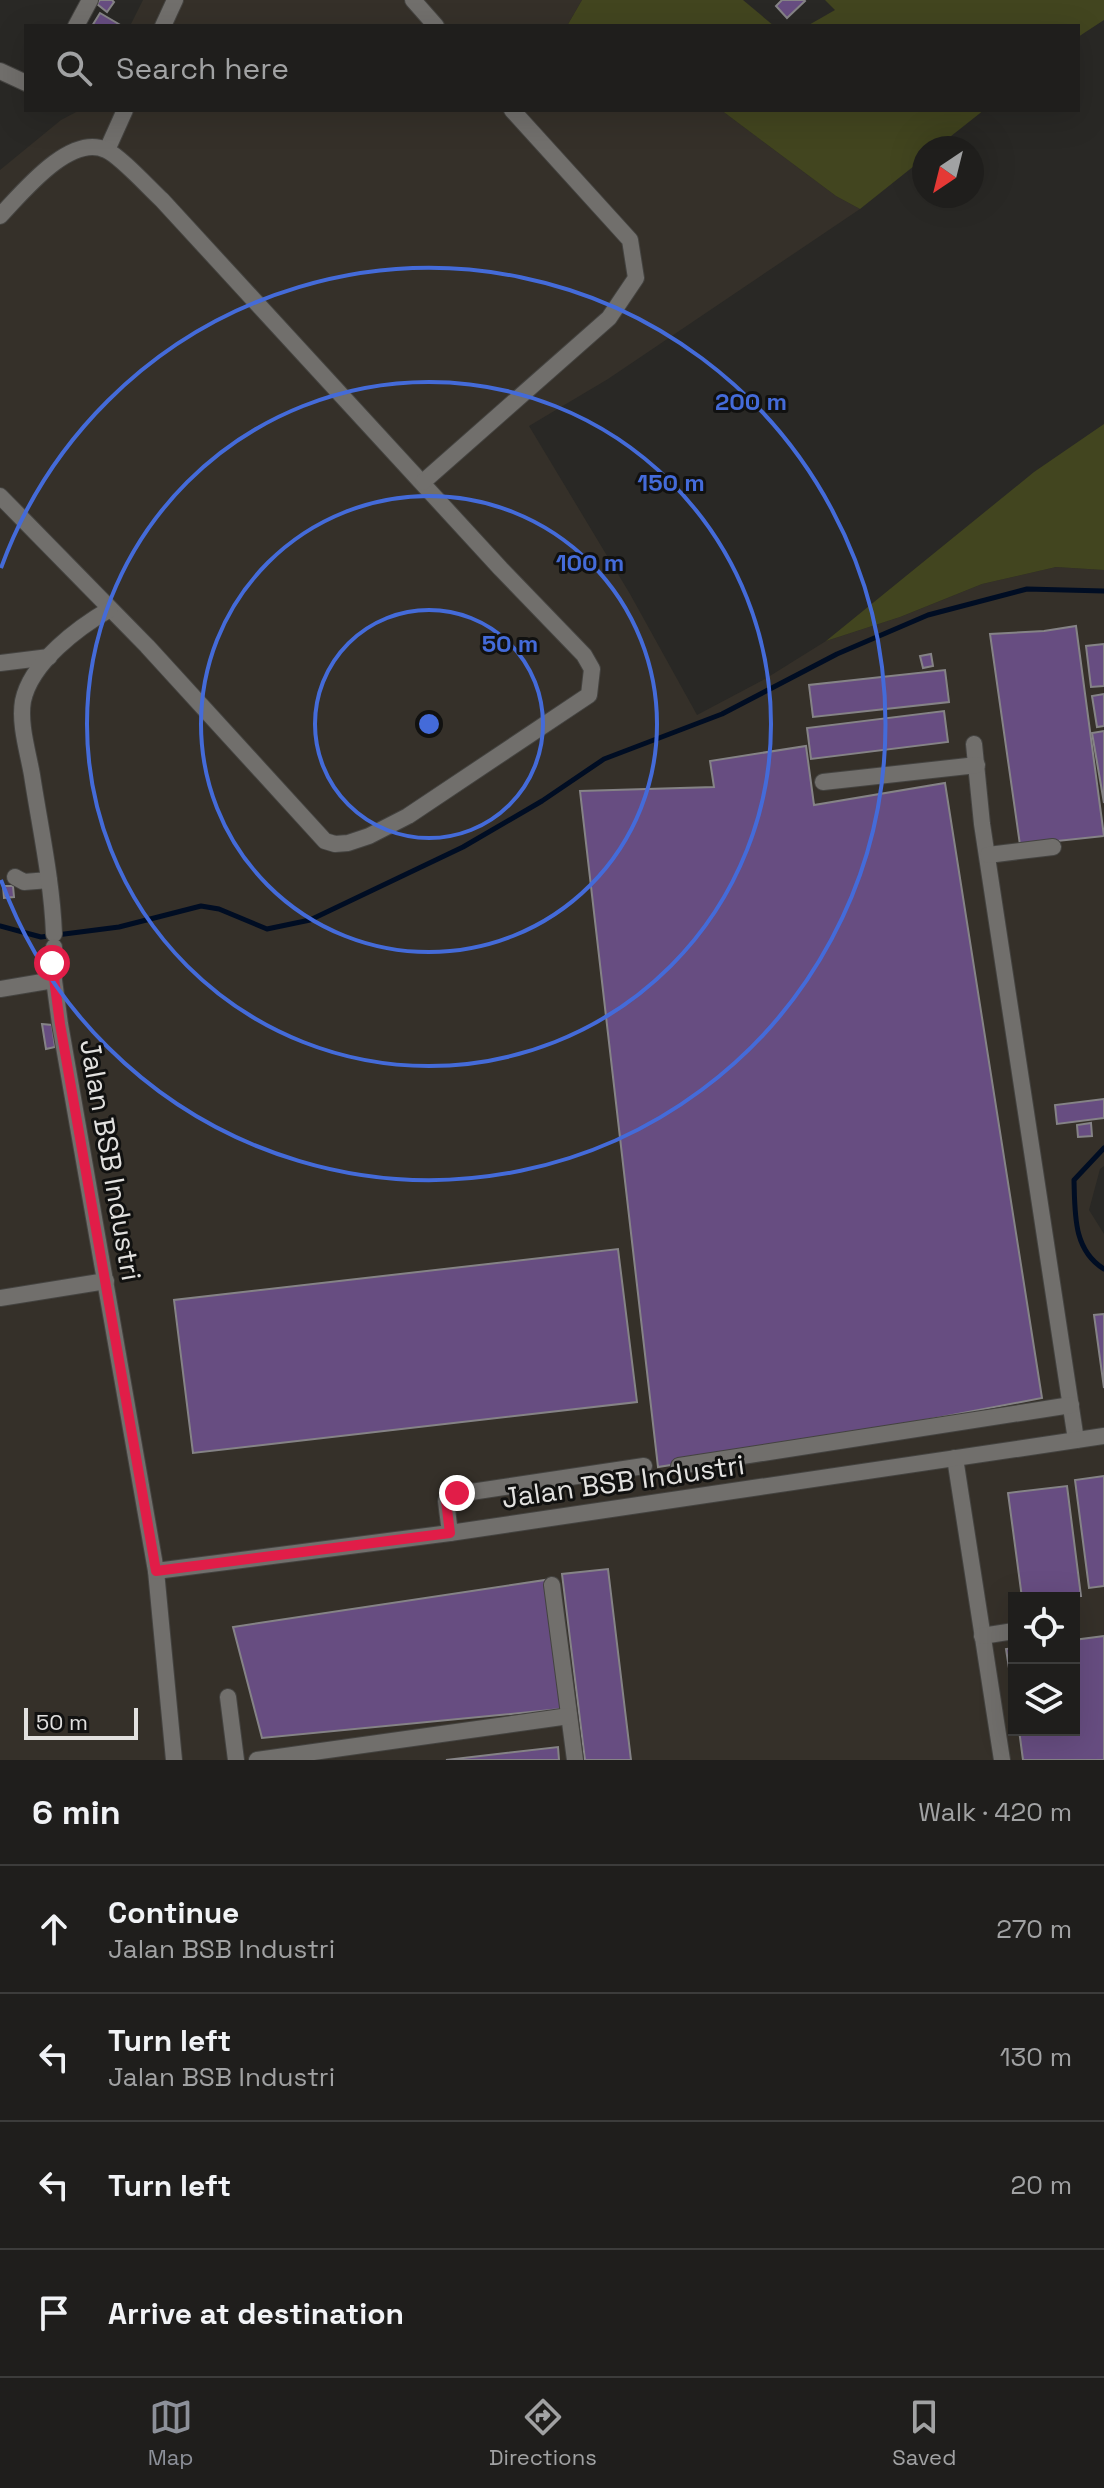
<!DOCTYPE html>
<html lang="en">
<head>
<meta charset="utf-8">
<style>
  body { margin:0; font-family:"Space Grotesk",sans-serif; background:#272725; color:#f1f3f6 }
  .controls { position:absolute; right:24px; bottom:24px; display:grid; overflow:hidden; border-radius:0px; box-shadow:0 8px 32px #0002 }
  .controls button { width:72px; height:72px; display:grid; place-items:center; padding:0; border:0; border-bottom:2px solid #3c3c3b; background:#1f1e1c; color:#f1f3f6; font:40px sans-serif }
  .compass { position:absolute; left:912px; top:136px; width:72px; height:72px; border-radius:50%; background:#1f1e1c; box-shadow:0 8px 32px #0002; rotate:215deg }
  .scale { position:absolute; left:24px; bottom:20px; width:114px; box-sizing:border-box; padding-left:8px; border:4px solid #e2e1df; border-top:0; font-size:22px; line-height:28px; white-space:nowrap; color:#e2e1df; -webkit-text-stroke:6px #111110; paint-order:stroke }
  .stop { position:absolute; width:24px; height:24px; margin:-18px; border:6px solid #e11d48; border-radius:50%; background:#fff }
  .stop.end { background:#e11d48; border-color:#fff; box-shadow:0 2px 8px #0008 }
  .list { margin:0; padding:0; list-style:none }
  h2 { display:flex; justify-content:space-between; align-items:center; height:104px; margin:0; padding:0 32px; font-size:34px }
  h2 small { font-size:26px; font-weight:400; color:#a1a2a3 }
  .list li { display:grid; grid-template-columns:52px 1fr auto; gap:24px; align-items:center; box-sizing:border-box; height:128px; padding:0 32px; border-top:2px solid #3c3c3b }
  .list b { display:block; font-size:30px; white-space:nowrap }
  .list p { margin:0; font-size:26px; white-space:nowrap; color:#a1a2a3 }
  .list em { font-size:26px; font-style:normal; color:#a1a2a3 }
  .icon { flex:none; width:44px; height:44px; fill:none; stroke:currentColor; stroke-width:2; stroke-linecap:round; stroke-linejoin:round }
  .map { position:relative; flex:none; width:1104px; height:1760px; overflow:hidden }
  .search { position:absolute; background:#1f1e1c; box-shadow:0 8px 32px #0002; left:24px; right:24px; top:24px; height:88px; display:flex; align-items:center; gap:20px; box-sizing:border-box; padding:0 28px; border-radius:0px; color:#a1a2a3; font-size:30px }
  .sheet { height:616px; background:#1f1e1c }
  nav { display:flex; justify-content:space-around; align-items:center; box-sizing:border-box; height:112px; border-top:2px solid #3c3c3b; background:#1f1e1c; font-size:22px; color:#a1a2a3 }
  nav a { display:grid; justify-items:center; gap:4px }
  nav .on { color:#8c9099 }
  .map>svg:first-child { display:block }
  .built { fill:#353029; fill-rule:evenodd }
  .green { fill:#42451f }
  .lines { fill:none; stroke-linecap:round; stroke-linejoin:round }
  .stream { stroke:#000d23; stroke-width:5 }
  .building { fill:#674d81; stroke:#858386; stroke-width:2 }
  .minor-casing { stroke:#444340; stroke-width:18 }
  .minor { stroke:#716f6c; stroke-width:16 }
  .route { stroke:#e11d48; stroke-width:10 }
  .ring { fill:none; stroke:#446bd9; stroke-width:4 }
  .labels { text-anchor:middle; stroke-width:6; stroke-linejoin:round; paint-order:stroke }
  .street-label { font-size:28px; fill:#e2e1df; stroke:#111110 }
  .centre { fill:#446bd9; stroke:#111110; stroke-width:4 }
  .ring-label { font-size:24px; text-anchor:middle; font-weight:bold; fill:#446bd9; stroke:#111110; stroke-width:6; stroke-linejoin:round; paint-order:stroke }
</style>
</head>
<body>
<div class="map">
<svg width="1104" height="1760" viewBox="0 0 1104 1760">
  <rect width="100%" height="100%" fill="#292825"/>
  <g class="built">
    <path d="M143,0H582L567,26H130Z"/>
    <path d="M80,110H721L836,196L860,209L608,379L529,426L630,594L697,715L765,679L826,641L900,617L982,584L1056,567L1104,570V1166L1100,1169L1089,1210L1104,1234V1760H0V170L61,120ZM1014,1598H1074V1730H1014Z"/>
  </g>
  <g class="green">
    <path d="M582,0H743L774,26H567Z"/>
    <path d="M825,0H1104V20L1078,37V26H807L835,10Z"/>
    <path d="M721,110H984L936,148H924V158L860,209L836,196Z"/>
    <path d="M1104,424V570L1056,567L982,584L900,617L826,641L1034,472Z"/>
  </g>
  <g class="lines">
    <g class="stream">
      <path d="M0,926L41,937L119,927L201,906L219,909L267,929L310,920L463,847L542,801L604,759L722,714L837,654L928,615L1027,589L1104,591"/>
      <path d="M1104,1148L1074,1180C1075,1214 1073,1250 1104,1269"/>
    </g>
  </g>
  <g class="building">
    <path d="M100,0H112L114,2L107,12L97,4Z"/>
    <path d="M782,0H804L805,1L787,18L776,6Z"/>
    <path d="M100,13L122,26H92Z"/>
    <path d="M1076,626L1104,836L1020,845L990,634L1044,631Z"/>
    <path d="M1104,644V686L1091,687L1086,646Z"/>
    <path d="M931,654L933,666L923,668L920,656Z"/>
    <path d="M945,670L949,702L813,717L809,685Z"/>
    <path d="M1104,694V726L1097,727L1092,696Z"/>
    <path d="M944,711L948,742L811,759L807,728Z"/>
    <path d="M1104,731V803L1092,733Z"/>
    <path d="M806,746L814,805L945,783L1042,1398L784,1447L658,1467L580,791L714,787L710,761Z"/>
    <path d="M3,886H13L14,897L4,898Z"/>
    <path d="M42,1024L52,1025L55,1047L46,1049Z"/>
    <path d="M1104,1099V1118L1057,1124L1055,1105Z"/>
    <path d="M1091,1123L1092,1136L1078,1137L1077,1125Z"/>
    <path d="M618,1249L637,1402L193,1453L174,1300Z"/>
    <path d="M1104,1314V1388L1094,1315Z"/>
    <path d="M1104,1476V1586L1089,1588L1075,1480Z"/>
    <path d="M1067,1486L1081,1596L1022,1598L1008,1493Z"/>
    <path d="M608,1569L631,1760H585L562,1574Z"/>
    <path d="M545,1580L561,1709L262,1738L233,1627Z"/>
    <path d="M1104,1636V1760H1023L1019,1730H1074V1640Z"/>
    <path d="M1014,1648V1700L1006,1649Z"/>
    <path d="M558,1747L559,1760H446Z"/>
  </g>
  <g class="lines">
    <g class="minor-casing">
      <g id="minor">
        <path d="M413,0L436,26"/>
        <path d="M76,26L90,0"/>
        <path d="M163,26L175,0"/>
        <path d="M0,71L26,83"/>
        <path d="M107,150L125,110"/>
        <path d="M0,216C22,193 70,133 106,150C120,156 149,188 162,200L501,569L584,655L592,669L589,695L408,816L369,836L348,843L335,844L325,841L147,646L0,496"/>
        <path d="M423,482L609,318L636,278L630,240L512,110"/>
        <path d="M0,663L49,657"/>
        <path d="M974,744L982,824L1076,1440"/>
        <path d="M823,782L977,765"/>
        <path d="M988,855L1053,847"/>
        <path d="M15,877L24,882L49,880"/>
        <path d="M54,934C52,881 40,827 32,775C28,752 19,724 23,701C31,662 79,627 110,609"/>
        <path d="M54,947V980L60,1024L156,1571L174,1760"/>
        <path d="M0,989L54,980"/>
        <path d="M0,1298L106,1281"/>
        <path d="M955,1458L1002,1760"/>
        <path d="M679,1466L1071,1405"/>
        <path d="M450,1533L446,1501L451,1495L644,1466"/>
        <path d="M156,1571L450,1533L1104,1436"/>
        <path d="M552,1585L575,1760"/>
        <path d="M982,1636L1014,1631"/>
        <path d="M228,1697L236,1760"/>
        <path d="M257,1760L569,1716"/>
      </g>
    </g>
    <use href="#minor" class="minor"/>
  </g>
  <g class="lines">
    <path class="route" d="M52,963L60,1024L156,1571L450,1533L446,1501L451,1495L457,1493"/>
  </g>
  <g class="ring">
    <circle cx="429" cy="724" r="114"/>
    <circle cx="429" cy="724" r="228"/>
    <circle cx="429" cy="724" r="342"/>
    <path d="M1 568A456 456 0 1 1 1 880"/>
  </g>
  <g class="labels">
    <g class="street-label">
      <text transform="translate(111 1160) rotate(80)" y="10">Jalan BSB Industri</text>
      <text transform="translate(623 1481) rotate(-8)" y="10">Jalan BSB Industri</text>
    </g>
  </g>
  <circle cx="429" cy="724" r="12" class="centre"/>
  <g class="ring-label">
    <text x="751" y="410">200 m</text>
    <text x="671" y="491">150 m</text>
    <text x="590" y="571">100 m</text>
    <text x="510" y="652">50 m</text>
  </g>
</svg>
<div class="controls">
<button><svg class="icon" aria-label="locate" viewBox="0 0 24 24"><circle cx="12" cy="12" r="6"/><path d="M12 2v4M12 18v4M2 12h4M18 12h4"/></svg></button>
<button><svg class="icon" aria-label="layers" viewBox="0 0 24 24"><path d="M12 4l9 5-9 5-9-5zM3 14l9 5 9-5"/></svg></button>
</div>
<svg class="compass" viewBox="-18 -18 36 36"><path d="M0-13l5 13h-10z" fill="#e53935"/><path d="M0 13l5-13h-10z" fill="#a1a2a3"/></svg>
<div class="scale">50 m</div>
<div class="stop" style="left:52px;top:963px"></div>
<div class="stop end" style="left:457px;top:1493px"></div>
<div class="search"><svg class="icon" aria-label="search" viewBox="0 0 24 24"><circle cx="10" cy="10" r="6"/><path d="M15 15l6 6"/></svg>Search here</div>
</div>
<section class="sheet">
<h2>6 min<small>Walk · 420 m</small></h2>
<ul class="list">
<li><svg class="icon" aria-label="ahead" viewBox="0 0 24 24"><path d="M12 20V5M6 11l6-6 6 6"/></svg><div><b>Continue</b><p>Jalan BSB Industri</p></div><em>270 m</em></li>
<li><svg class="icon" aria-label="left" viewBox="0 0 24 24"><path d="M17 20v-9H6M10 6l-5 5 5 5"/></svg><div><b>Turn left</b><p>Jalan BSB Industri</p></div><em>130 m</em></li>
<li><svg class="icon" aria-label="left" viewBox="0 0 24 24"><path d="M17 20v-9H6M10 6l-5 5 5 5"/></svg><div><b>Turn left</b></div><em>20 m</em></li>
<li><svg class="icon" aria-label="arrive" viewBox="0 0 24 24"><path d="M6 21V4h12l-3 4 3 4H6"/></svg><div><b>Arrive at destination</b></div></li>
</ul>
</section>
<nav>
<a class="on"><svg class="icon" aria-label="map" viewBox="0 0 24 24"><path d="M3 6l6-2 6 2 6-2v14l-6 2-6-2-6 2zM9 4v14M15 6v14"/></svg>Map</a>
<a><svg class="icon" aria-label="directions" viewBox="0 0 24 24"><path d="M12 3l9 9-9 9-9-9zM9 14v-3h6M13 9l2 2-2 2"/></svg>Directions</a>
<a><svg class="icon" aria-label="saved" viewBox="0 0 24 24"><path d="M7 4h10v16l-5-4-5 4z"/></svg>Saved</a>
</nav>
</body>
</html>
